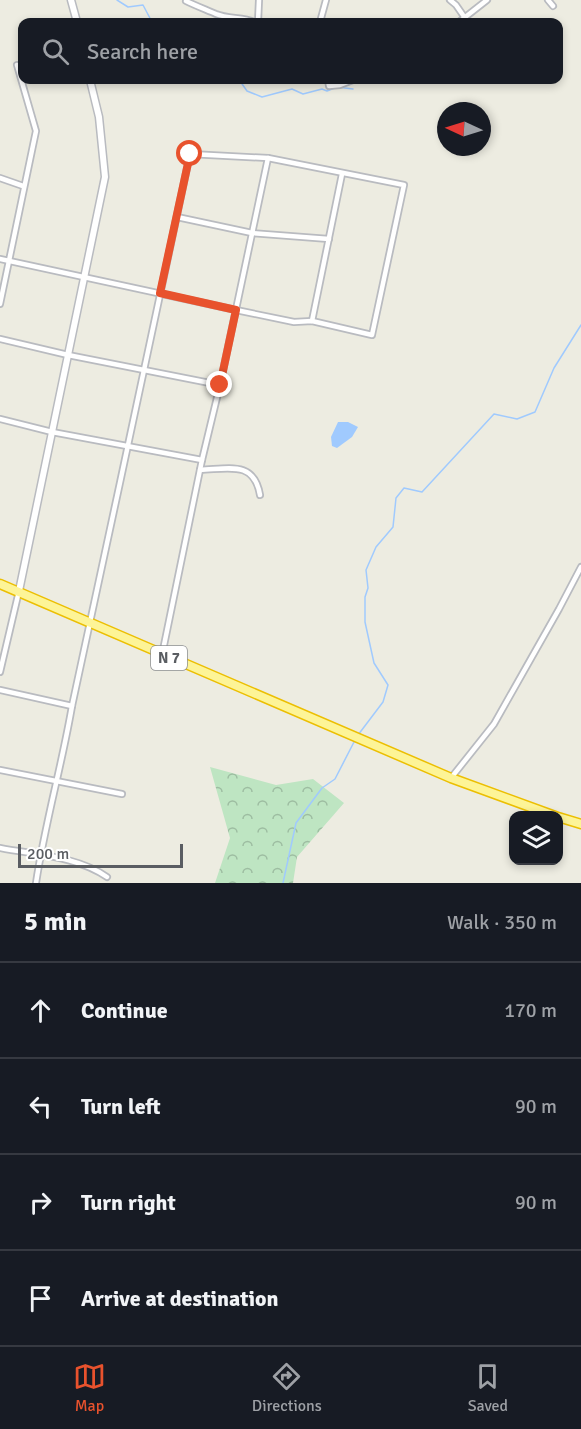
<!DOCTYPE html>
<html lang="en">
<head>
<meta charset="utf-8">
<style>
  body { margin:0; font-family:Signika,sans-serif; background:#242831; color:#f1f3f6 }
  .controls { position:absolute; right:18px; bottom:18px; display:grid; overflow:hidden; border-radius:12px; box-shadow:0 3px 9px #0003 }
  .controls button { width:54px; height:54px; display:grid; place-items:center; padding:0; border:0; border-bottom:2px solid #363941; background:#171b24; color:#f1f3f6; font:30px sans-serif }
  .compass { position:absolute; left:437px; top:102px; width:54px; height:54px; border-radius:50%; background:#171b24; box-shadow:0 3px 9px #0003; rotate:274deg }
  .scale { position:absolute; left:18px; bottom:15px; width:165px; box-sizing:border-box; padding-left:6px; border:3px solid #5a5d62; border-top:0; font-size:16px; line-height:21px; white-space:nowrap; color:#5a5d62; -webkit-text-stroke:4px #fff; paint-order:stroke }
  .stop { position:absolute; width:18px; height:18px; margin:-14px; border:4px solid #e8522d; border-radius:50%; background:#fff }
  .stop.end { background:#e8522d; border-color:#fff; box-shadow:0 2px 6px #0008 }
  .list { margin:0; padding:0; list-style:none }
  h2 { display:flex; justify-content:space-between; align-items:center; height:78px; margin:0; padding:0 24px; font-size:26px }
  h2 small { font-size:20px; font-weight:400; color:#9ea1a6 }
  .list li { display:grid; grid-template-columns:39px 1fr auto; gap:18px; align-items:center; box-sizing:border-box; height:96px; padding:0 24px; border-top:2px solid #363941 }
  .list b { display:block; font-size:22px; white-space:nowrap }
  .list em { font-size:20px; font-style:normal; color:#9ea1a6 }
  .icon { flex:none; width:33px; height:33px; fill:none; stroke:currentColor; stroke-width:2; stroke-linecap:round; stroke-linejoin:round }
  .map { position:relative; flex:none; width:581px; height:883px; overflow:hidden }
  .search { position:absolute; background:#171b24; box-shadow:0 3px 9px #0003; left:18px; right:18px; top:18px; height:66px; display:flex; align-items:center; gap:15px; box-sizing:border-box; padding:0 21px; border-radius:12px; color:#9ea1a6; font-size:22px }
  .sheet { height:462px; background:#171b24 }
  nav { display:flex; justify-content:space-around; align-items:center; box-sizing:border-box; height:84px; border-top:2px solid #363941; background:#171b24; font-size:16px; color:#9ea1a6 }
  nav a { display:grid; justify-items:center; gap:3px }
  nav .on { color:#e8522d }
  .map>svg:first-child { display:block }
  .forest { fill:url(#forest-crowns) }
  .water { fill:#a0cafe }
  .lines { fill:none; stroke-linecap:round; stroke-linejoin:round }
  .stream { stroke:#a0cafe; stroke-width:1.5 }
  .minor-casing { stroke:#b9bbc0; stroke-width:8 }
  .tertiary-casing { stroke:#b9bbc0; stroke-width:9 }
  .trunk-casing { stroke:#ecbf02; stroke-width:11 }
  .minor { stroke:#fff; stroke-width:4.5 }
  .tertiary { stroke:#fff; stroke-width:6 }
  .trunk { stroke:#fdf497; stroke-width:8 }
  .route { stroke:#e8522d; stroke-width:8 }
  .labels { text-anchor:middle; stroke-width:4.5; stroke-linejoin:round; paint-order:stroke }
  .shield { fill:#fff; stroke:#8c8e91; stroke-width:1.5 }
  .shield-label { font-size:15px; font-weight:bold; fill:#5a5d62 }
</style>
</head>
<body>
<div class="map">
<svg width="581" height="883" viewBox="0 0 581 883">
  <defs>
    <pattern id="forest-crowns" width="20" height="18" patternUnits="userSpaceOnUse" patternTransform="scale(1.5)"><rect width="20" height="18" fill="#bee5c2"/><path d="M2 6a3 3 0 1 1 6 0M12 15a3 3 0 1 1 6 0" fill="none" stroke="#9dbda1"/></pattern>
  </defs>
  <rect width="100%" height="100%" fill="#edece1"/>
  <path class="forest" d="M210,767L276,785L313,779L344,803L297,857L293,883H215L230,838Z"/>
  <path class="water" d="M338,422H348L358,427L352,437L337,448L332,446L331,437Z"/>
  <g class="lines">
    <g class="stream">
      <path d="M117,0L128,7L143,5L152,22"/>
      <path d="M229,80L240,81L247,91L262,97L292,89L303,94L322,89L327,91L337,87L353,89"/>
      <path d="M358,735L383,702L388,685L374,663L365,622V597L368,588L366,570L376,547L393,527L396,498L404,488L422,492L494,414L517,419L535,412L554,368L581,325"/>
      <path d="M283,883L296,823L322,788L335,779L354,742"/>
    </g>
    <g class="minor-casing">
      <g id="minor">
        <path d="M450,0L456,5L465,18"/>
        <path d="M548,0L553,6"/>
        <path d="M186,1C196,6 207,10 216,14C228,19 243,17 254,22"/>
        <path d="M258,22L259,0"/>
        <path d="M320,22L326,0"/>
        <path d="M459,22L487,0"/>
        <path d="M328,80L329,86L340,85L353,80"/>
        <path d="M0,178L23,186"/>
        <path d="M177,217L252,233L329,239"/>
        <path d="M0,259L236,310L294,322L312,321L372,335L404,185L268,158L190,154C152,338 111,522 72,706C62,765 45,823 36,883"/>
        <path d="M0,304L36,131L17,65"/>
        <path d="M312,321L342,174"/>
        <path d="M0,339L68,355L220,385"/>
        <path d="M0,419L52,432L202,460"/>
        <path d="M200,470C228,469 254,460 260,495"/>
        <path d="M162,655L202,460L220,385L268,158"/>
        <path d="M0,672L19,591"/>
        <path d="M0,690L72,706"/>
        <path d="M0,770L122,794"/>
        <path d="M451,778L494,724L559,609L581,567"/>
        <path d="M0,848C36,855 77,856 107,877"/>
      </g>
    </g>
    <g class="tertiary-casing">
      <g id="tertiary">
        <path d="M71,0L77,22"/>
        <path d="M19,591L105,177L99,117L90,80"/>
      </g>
    </g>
    <g class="trunk-casing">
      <g id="trunk">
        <path d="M0,584L451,778L555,816"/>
        <path d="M558,817L581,824"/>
      </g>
    </g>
    <use href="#minor" class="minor"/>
    <use href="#tertiary" class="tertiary"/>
    <use href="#trunk" class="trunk"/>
  </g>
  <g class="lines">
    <path class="route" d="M190,154L160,293L236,310L220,385"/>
  </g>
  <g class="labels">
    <rect class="shield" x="151" y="646" width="36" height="24" rx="4.5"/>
    <g class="shield-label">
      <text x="169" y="663">N 7</text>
    </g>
  </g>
</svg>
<div class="controls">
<button><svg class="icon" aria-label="layers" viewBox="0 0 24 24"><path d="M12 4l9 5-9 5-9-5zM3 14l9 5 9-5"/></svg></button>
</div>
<svg class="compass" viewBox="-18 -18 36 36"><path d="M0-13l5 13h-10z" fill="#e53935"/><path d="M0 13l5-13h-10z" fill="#9ea1a6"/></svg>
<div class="scale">200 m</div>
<div class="stop" style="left:190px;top:154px"></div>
<div class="stop end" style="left:220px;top:385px"></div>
<div class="search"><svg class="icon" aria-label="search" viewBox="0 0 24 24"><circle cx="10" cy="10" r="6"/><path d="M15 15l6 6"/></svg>Search here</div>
</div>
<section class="sheet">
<h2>5 min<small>Walk · 350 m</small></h2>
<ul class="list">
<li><svg class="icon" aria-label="ahead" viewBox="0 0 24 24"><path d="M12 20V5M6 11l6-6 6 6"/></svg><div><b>Continue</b></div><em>170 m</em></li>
<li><svg class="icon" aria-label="left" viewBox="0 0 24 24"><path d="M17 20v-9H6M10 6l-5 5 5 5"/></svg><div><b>Turn left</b></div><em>90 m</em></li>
<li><svg class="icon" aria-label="right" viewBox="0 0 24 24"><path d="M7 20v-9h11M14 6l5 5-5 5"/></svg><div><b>Turn right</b></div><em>90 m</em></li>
<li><svg class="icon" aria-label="arrive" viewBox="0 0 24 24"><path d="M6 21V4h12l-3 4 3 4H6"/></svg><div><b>Arrive at destination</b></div></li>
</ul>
</section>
<nav>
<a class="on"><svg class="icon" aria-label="map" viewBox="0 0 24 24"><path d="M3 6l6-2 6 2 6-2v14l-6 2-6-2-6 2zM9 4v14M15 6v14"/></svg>Map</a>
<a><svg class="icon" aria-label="directions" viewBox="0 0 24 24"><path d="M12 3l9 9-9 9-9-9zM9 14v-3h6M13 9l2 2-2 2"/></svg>Directions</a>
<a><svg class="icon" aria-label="saved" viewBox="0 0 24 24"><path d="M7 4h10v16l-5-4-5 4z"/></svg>Saved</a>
</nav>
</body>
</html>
